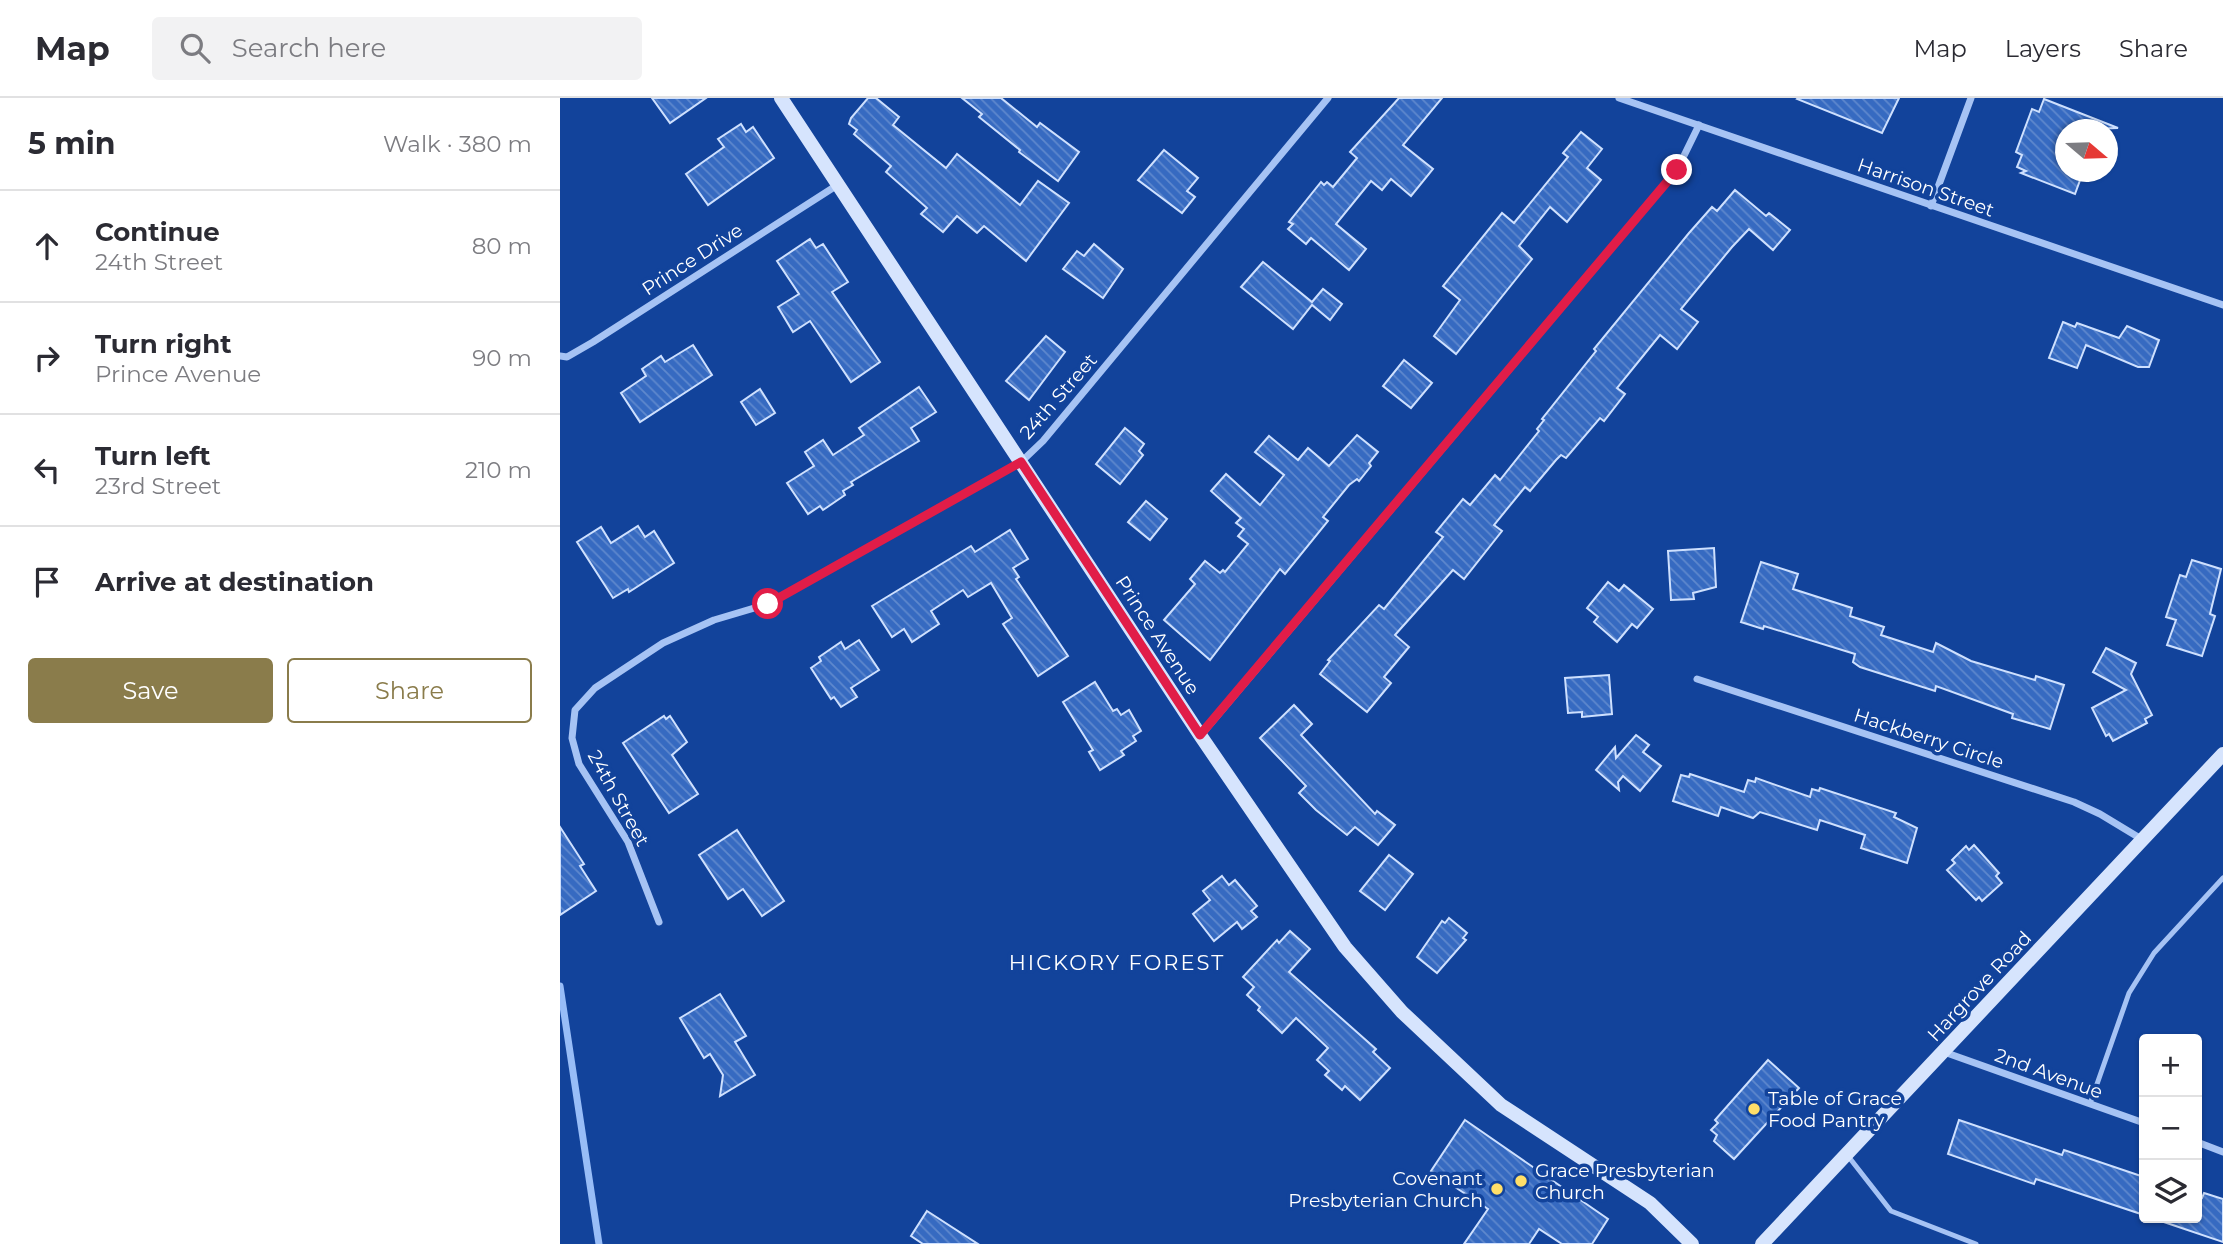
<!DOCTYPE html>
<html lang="en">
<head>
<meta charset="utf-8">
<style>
  body { margin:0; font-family:Montserrat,sans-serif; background:#f2f2f3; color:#2b2b33 }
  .controls { position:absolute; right:21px; bottom:21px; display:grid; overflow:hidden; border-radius:7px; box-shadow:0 2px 5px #0004 }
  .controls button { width:63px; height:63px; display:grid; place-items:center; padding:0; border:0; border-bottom:2px solid #e1e1e2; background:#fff; color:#2b2b33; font:35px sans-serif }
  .compass { position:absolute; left:1495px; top:21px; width:63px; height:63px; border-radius:50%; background:#fff; box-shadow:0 2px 5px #0004; rotate:109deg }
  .stop { position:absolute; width:21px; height:21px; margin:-16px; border:5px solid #e11d48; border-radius:50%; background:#fff }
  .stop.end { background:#e11d48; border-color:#fff; box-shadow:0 2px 7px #0008 }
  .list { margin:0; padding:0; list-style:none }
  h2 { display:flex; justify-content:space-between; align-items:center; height:91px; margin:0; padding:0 28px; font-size:30px }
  h2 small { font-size:23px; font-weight:400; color:#7c7c81 }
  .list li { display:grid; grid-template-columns:46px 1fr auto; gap:21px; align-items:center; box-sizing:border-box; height:112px; padding:0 28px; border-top:2px solid #e1e1e2 }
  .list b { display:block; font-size:26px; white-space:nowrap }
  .list p { margin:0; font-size:23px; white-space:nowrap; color:#7c7c81 }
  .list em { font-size:23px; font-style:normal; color:#7c7c81 }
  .actions { display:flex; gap:14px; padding:21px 28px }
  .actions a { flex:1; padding:16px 0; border:2px solid #8a7c4b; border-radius:7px; text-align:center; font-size:24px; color:#8a7c4b }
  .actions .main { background:#8a7c4b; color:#fff }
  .icon { flex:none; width:38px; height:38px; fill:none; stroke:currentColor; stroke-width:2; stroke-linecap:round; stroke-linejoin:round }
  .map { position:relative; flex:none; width:1663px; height:1146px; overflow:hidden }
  header { display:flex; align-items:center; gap:42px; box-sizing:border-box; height:98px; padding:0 35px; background:#fff; border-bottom:2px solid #e1e1e2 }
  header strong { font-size:33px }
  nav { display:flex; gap:38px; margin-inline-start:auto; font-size:24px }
  .search { width:490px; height:63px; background:#f2f2f3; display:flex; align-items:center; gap:18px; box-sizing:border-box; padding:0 24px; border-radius:7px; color:#7c7c81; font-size:26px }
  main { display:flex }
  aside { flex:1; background:#fff }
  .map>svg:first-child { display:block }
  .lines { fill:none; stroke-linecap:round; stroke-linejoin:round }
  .stream { stroke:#98bdf7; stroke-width:7 }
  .building { fill:url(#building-back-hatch); stroke:#cee0fe; stroke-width:2 }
  .lane { stroke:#a6c3f4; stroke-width:5 }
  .street { stroke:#a6c3f4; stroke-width:7 }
  .secondary { stroke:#d6e4fd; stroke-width:14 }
  .route { stroke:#e11d48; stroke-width:9 }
  .poi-dot { fill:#ffdf69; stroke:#12439b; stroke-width:2.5 }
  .labels { text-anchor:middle; stroke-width:7; stroke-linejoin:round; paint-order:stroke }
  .street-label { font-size:19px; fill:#fff; stroke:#12439b }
  .poi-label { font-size:19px; fill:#fff; stroke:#12439b; text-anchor:start }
  .neighbourhood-label { font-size:21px; letter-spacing:2px; fill:#fff; stroke:#12439b }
</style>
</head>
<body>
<header>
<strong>Map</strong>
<div class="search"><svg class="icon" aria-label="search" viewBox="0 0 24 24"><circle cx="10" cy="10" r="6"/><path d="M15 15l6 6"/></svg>Search here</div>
<nav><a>Map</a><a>Layers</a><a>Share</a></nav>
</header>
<main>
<aside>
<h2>5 min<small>Walk · 380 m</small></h2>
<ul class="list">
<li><svg class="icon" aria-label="ahead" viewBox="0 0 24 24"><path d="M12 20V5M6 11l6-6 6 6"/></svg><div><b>Continue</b><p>24th Street</p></div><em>80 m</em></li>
<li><svg class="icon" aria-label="right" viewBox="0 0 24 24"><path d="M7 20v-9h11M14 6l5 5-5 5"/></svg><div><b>Turn right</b><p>Prince Avenue</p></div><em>90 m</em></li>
<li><svg class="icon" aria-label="left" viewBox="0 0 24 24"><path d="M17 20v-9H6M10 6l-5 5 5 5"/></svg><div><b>Turn left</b><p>23rd Street</p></div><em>210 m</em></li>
<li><svg class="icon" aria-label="arrive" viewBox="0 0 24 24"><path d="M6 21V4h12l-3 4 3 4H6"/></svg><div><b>Arrive at destination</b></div></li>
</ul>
<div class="actions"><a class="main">Save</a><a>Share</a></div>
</aside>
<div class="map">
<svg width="1663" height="1146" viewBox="0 0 1663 1146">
  <defs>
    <pattern id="building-back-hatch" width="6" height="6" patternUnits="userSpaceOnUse" patternTransform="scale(1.75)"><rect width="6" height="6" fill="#366ac1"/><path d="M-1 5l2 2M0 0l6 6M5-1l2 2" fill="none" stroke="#5e88cd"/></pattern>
  </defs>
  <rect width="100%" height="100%" fill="#12439b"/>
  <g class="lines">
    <path class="stream" d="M0,888L39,1146"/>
  </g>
  <g class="building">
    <path d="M92,0H146L110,25Z"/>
    <path d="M308,0H316L339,19L333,27L386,70L397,56L460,107L478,83L509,105L466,163L424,128L417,135L397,118L383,134L361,116L367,110L326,74L331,68L294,36L297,32L289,26L291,20Z"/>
    <path d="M402,0H441L477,29L480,25L519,54L498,83L459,54L460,52L419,19L422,16Z"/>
    <path d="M839,0H882L843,47L873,71L851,98L831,81L822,92L811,83L776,126L806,151L789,172L751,140L746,146L728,131L733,126L729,124L761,84L764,87L767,84L773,89L797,60L790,54Z"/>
    <path d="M1339,0L1322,35L1237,1L1238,0Z"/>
    <path d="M1484,1L1558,30L1506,32V74H1523L1515,96L1461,75L1466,73L1457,69L1462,57L1456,54L1472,11L1479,14Z"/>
    <path d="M181,26L186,34L193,29L214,60L148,107L126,76L164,49L158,41Z"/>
    <path d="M1021,34L1042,51L1027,70L1041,82L1007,124L990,109L959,148L972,161L896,256L874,238L900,202L883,188L942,115L954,125L1008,59L1003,55Z"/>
    <path d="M604,52L638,80L627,93L635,99L622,115L578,82Z"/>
    <path d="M1175,92L1206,118L1209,115L1230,132L1213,152L1189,131L1172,149L1121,211L1138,224L1117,251L1100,237L1057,290L1065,296L1044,323L1040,320L1006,360L1001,357L996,362L970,393L965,389L934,427L942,433L904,481L893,472L835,537L849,549L824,579L831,585L807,614L760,576L770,563L768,562L819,507L824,511L883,439L876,434L903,401L910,407L935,377L940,382L979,333L977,331L984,322L982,321L1036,253L1034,251L1129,135L1152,109L1157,113Z"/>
    <path d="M250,141L256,150L263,146L288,184L272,194L320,264L291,284L250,223L233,234L218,209L239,196L217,163Z"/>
    <path d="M534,146L563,171L543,200L503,171L517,153L524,158Z"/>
    <path d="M703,164L752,204L763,191L782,206L770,222L752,207L733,231L681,189Z"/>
    <path d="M1503,224L1515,229L1517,225L1559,240L1567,228L1599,242L1589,269H1578L1526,247L1517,270L1489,260Z"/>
    <path d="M486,238L505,254L469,302L446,283Z"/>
    <path d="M133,247L152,277L80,324L61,295L86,278L82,271L101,258L105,264Z"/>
    <path d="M844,262L872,285L851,310L823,288Z"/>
    <path d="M359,289L376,314L351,330L359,343L291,384L293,387L283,393L285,397L263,412L260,408L248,416L227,385L254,368L245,354L263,342L273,357L304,337L299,330Z"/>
    <path d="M200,291L215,315L196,327L181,304Z"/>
    <path d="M565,330L584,346L579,353L583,357L560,386L536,366Z"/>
    <path d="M797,337L818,354L809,365L811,368L799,383L797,381L789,387L763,419L768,423L725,476L720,471L650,562L604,522L635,486L630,481L645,463L660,475L663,472L665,474L688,446L678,438L684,431L676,425L681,420L651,393L666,376L700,407L724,377L695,354L709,338L738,362L748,350L769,368Z"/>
    <path d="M586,403L607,421L590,442L568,424Z"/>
    <path d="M78,428L85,439L94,433L114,465L69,494L68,491L53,500L17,444L41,429L51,445Z"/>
    <path d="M450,432L468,461L453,470L459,479L456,481L508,558L478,578L443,526L452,520L431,485L408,499L403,492L371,513L379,526L352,544L344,531L332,539L312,508L411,448L415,454Z"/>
    <path d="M1154,450L1156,489L1133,495L1134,501L1111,502L1108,453Z"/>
    <path d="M1632,462L1661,471L1650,516L1655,518L1642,558L1607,547L1616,522L1606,519L1620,477L1626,479Z"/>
    <path d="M1201,464L1238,476L1233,491L1292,510L1290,518L1324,529L1321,537L1373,554L1376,545L1411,563L1475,582L1476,578L1504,587L1490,631L1452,620L1453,616L1376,588L1375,593L1300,569L1293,564L1295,556L1204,528L1203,531L1181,524Z"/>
    <path d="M1048,484L1059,493L1064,487L1093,511L1077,530L1072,526L1057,544L1034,524L1038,519L1027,510Z"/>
    <path d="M299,542L319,572L291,590L297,599L281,609L274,599L271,601L251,570L261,563L259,559L281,544L285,551Z"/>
    <path d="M1546,550L1576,565L1571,576L1592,617L1585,621L1587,625L1553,643L1549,636L1546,638L1532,610L1566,592L1533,574Z"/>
    <path d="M1049,577L1052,616L1022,619V614L1008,615L1005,580Z"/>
    <path d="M535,584L553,613L557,611L561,617L569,612L581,633L573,638L576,643L561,653L564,657L540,672L529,654L533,652L503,604Z"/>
    <path d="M734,607L752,626L741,637L815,716L817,713L835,727L818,747L795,729L787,737L756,712L739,695L746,688L700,640Z"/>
    <path d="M104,618L106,621L110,618L127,644L112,657L138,696L109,715L63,645Z"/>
    <path d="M1076,637L1089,647L1083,654L1101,668L1080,693L1063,678L1058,684L1059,692L1036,672L1055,649L1056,660Z"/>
    <path d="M1130,676L1184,694L1188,682L1195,684L1196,680L1250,699L1252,691L1259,693L1260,690L1336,715L1334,719L1357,730L1347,765L1301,750L1305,737L1260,722L1257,732L1200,714L1193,720L1161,709L1158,718L1113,703L1121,677L1129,679Z"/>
    <path d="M0,729L24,766L20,768L36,793L0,817Z"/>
    <path d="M177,732L224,803L202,818L183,791L168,801L139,757Z"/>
    <path d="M1414,747L1439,775L1436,778L1442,785L1422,803L1419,799L1416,802L1387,772L1395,765L1392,762L1406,748L1409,752Z"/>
    <path d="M829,757L853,776L825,812L800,793Z"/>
    <path d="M662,778L669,787L675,782L697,808L691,813L697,819L682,831L677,824L654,843L633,816L650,802L643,793Z"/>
    <path d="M889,820L907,835L903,840L906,842L877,875L857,859L882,823L885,825Z"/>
    <path d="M730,833L750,851L729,874L816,951L813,954L830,970L800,1002L785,988L782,992L765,977L769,973L757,962L768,950L736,920L722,935L698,912L700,909L687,897L694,889L683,879L717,842L719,845Z"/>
    <path d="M160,896L186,938L175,944L195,977L160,998L163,977L150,956L144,960L120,920Z"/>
    <path d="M1208,962L1239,990L1174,1061L1154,1043L1157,1037L1151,1032L1158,1025L1155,1022Z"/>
    <path d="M905,1022L1048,1121L1032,1146H1002L979,1131L969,1146H904L928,1111L871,1073Z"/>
    <path d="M1399,1022L1502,1057L1504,1052L1584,1079V1117L1476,1081L1474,1086L1388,1056Z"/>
    <path d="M1644,1095L1663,1101V1144L1601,1123L1602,1120H1637V1098L1642,1100Z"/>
    <path d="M367,1113L418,1146H363L351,1138Z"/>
  </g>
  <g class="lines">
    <g class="lane">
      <path d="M1530,1006L1569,895L1594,855L1663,780"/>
      <path d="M1288,1058L1331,1113L1416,1146"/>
    </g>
    <g class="street">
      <path d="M1059,0L1663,207"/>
      <path d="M1371,108L1411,0"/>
      <path d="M0,258L7,259L33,244L279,86"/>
      <path d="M1137,581L1514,704L1540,716L1583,742"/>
      <path d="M641,637L1117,72L1139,27"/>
      <path d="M99,824L68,744L19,666L12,640L15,612L35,590L103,545L154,522L208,506L461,364L483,343L768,0"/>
      <path d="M1384,954L1584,1025"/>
      <path d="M1637,1044L1663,1054"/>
    </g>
    <g class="secondary">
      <path d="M221,0L640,637L785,849L842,914L941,1007L1090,1105L1132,1146"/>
      <path d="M1202,1146L1663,656"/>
    </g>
  </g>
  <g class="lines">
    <path class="route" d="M208,506L461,364L640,637L1117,72"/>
  </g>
  <g class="poi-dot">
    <circle cx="1194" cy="1011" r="7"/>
    <circle cx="961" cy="1083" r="7"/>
    <circle cx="937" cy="1091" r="7"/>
  </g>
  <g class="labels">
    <g class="street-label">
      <text transform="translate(1366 89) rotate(19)" y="7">Harrison Street</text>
      <text transform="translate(132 161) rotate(-33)" y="7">Prince Drive</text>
      <text transform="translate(498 298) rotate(-49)" y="7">24th Street</text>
      <text transform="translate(598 537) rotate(57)" y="7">Prince Avenue</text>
      <text transform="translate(1369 640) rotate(18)" y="7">Hackberry Circle</text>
      <text transform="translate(59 700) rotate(61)" y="7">24th Street</text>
      <text transform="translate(1419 888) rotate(-47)" y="7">Hargrove Road</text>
      <text transform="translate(1489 975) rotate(20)" y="7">2nd Avenue</text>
    </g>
    <g class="poi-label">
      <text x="1208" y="1007">Table of Grace<tspan x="1208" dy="22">Food Pantry</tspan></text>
      <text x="975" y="1079">Grace Presbyterian<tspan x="975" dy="22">Church</tspan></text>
      <text x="923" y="1087" text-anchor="end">Covenant<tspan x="923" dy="22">Presbyterian Church</tspan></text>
    </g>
    <g class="neighbourhood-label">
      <text x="557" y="872">HICKORY FOREST</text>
    </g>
  </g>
</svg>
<div class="controls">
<button>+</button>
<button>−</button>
<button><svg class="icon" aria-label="layers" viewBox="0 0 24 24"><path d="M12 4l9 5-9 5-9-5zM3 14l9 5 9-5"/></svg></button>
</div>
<svg class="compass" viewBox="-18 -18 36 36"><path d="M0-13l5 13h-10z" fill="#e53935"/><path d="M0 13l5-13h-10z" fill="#7c7c81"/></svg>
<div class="stop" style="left:208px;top:506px"></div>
<div class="stop end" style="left:1117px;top:72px"></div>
</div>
</main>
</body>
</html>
